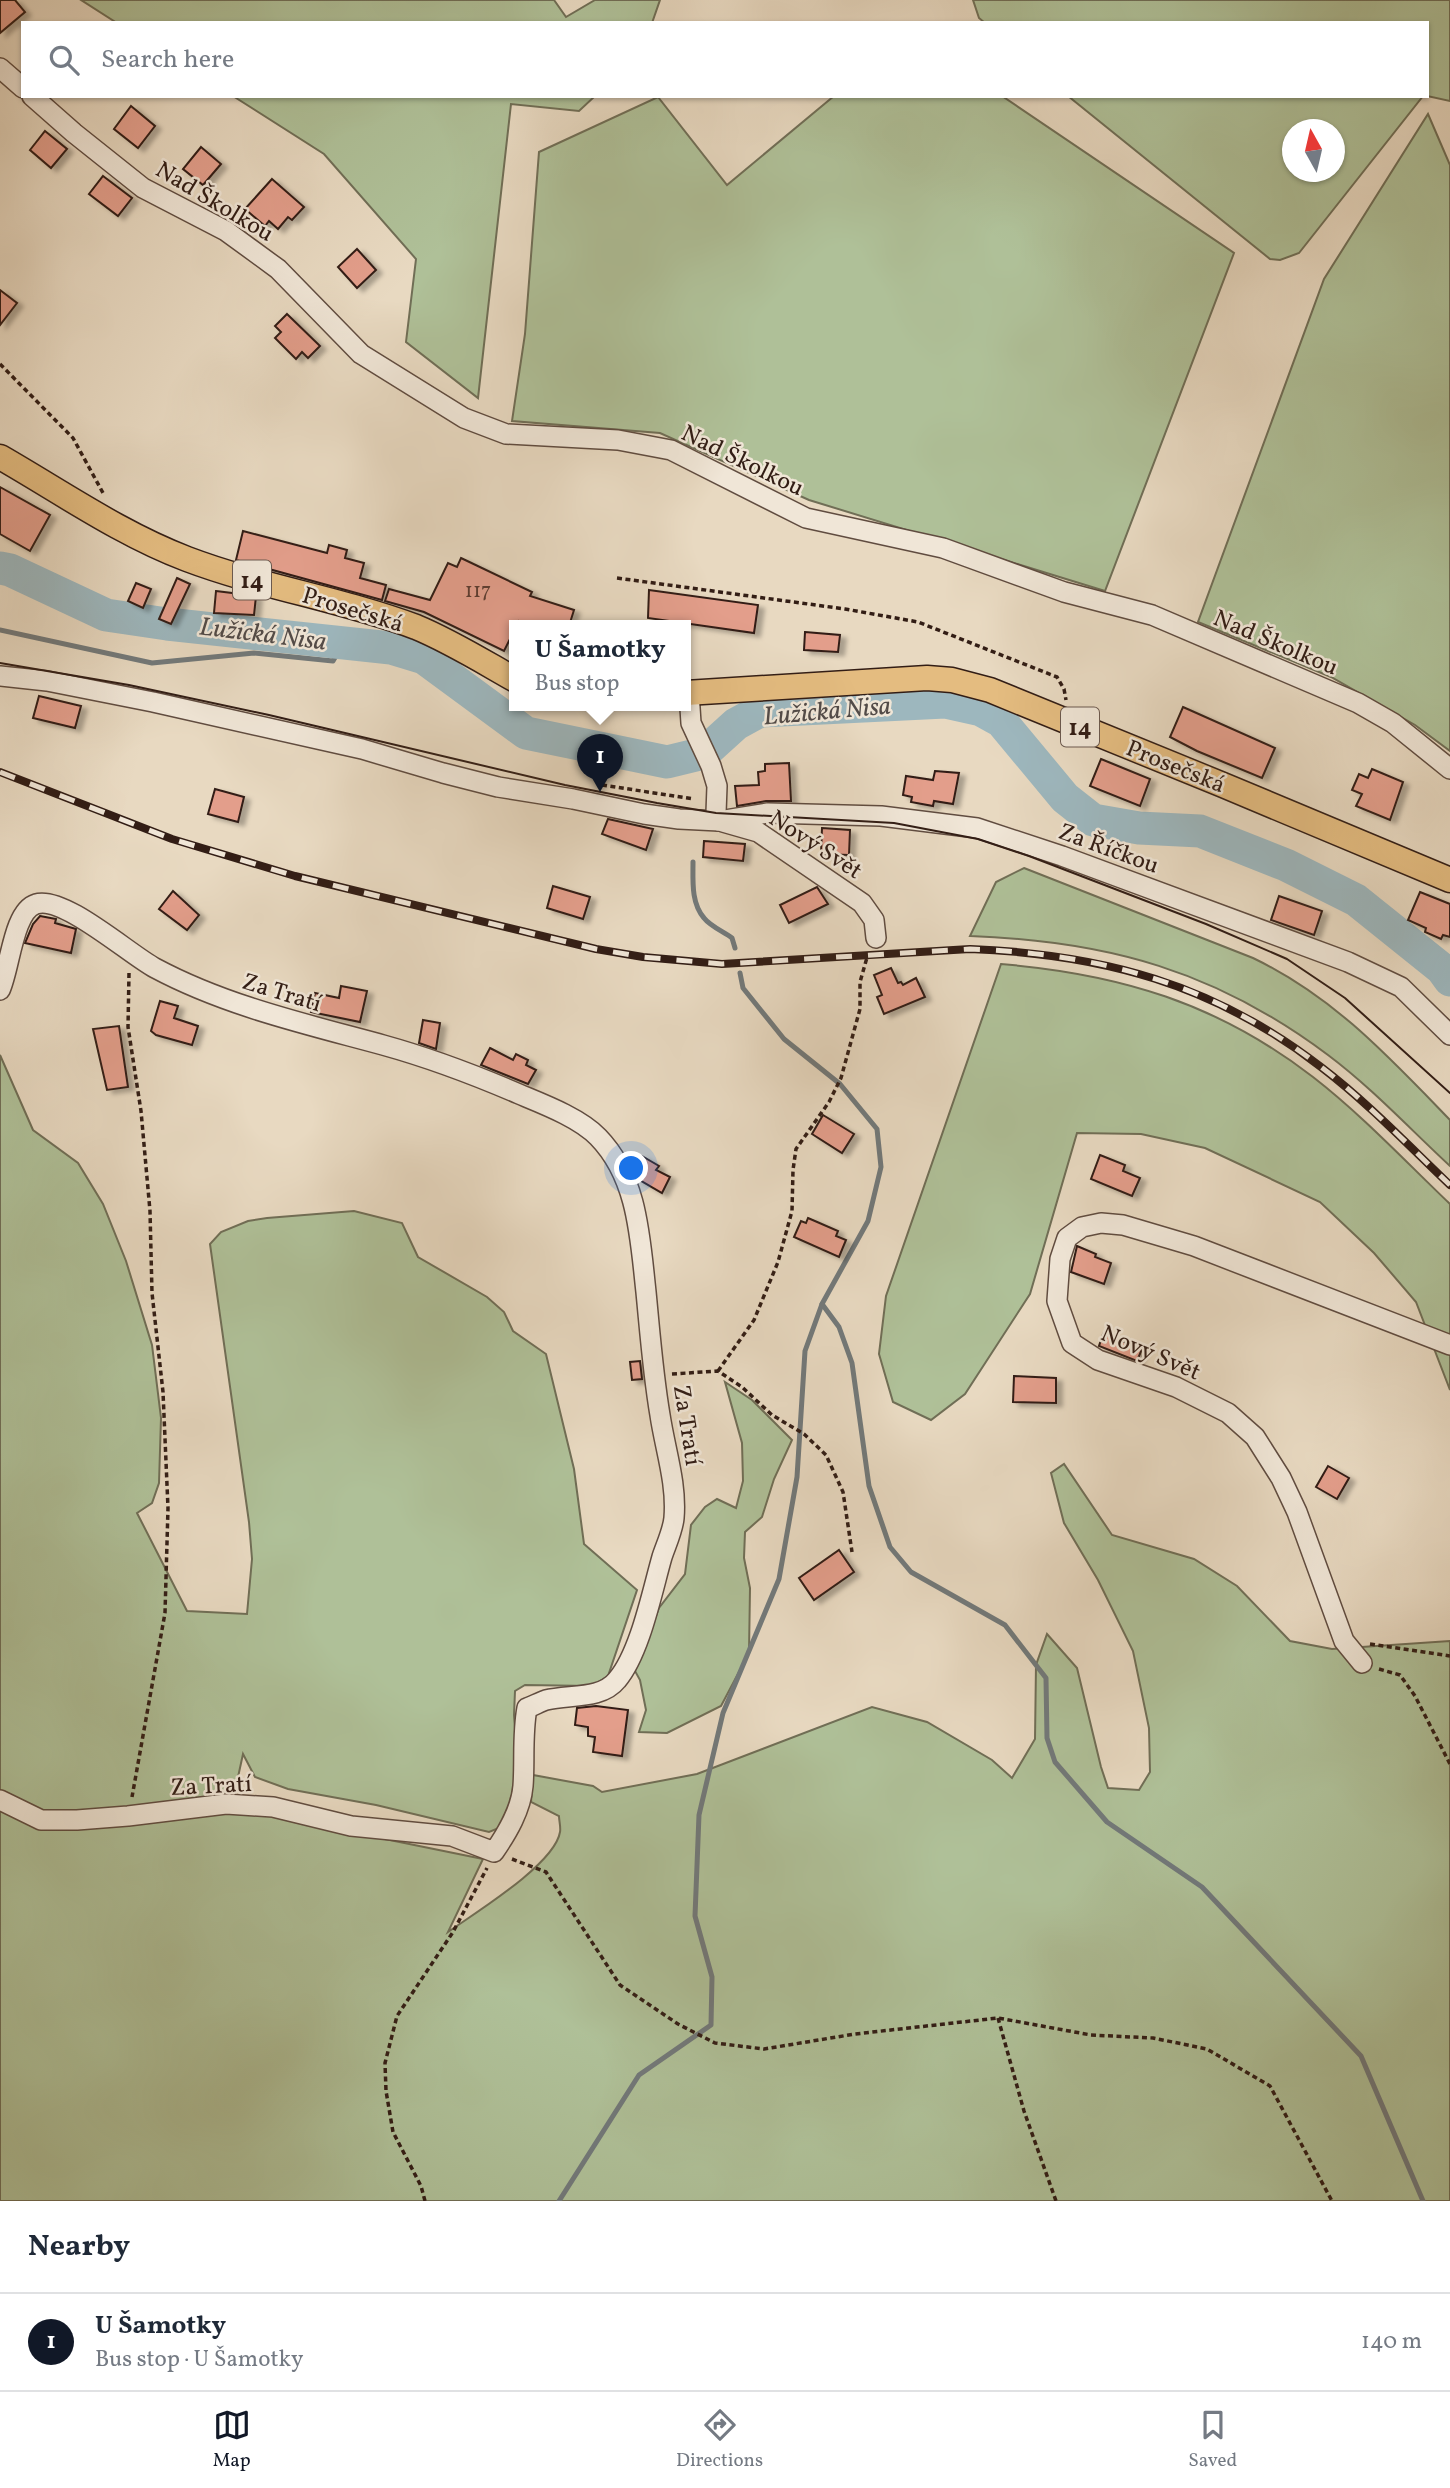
<!DOCTYPE html>
<html lang="en">
<head>
<meta charset="utf-8">
<style>
  body { margin:0; font-family:Vollkorn,serif; background:#f2f2f3; color:#1f2937 }
  .compass { position:absolute; left:1282px; top:119px; width:63px; height:63px; border-radius:50%; background:#fff; box-shadow:0 2px 5px #0004; rotate:352deg }
  .you { position:absolute; left:632px; top:1169px; width:24px; height:24px; margin:-18px; border:5px solid #fff; border-radius:50%; background:#1a73e8; box-shadow:0 0 0 10px #1a73e833 }
  .badge { display:grid; place-items:center; width:46px; height:46px; border-radius:50%; background:#111827; color:#fff; font-size:23px; font-weight:700 }
  .pin { position:absolute; translate:-50% -58px; filter:drop-shadow(0 2px 4px #0008) }
  .pin::after { content:''; position:absolute; top:37px; width:24px; height:21px; background:inherit; clip-path:polygon(0 0,100% 0,50% 100%) }
  .popup { position:absolute; left:509px; top:620px; width:182px; height:91px; box-sizing:border-box; display:grid; place-content:center; border-radius:0px; background:#fff; filter:drop-shadow(0 2px 5px #0005); font-size:23px; white-space:nowrap; color:#747a83 }
  .popup b { font-size:26px; color:#1f2937 }
  .popup::after { content:''; position:absolute; left:50%; top:100%; margin-left:-14px; border:14px solid transparent; border-top-color:#fff }
  .list { margin:0; padding:0; list-style:none }
  h2 { display:flex; justify-content:space-between; align-items:center; height:91px; margin:0; padding:0 28px; font-size:30px }
  h2 small { font-size:23px; font-weight:400; color:#747a83 }
  .list li { display:grid; grid-template-columns:46px 1fr auto; gap:21px; align-items:center; box-sizing:border-box; height:98px; padding:0 28px; border-top:2px solid #e0e1e3 }
  .list b { display:block; font-size:26px; white-space:nowrap }
  .list p { margin:0; font-size:23px; white-space:nowrap; color:#747a83 }
  .list em { font-size:23px; font-style:normal; color:#747a83 }
  .icon { flex:none; width:38px; height:38px; fill:none; stroke:currentColor; stroke-width:2; stroke-linecap:round; stroke-linejoin:round }
  .map { position:relative; flex:none; width:1450px; height:2201px; overflow:hidden }
  .search { position:absolute; background:#fff; box-shadow:0 2px 5px #0004; left:21px; right:21px; top:21px; height:77px; display:flex; align-items:center; gap:18px; box-sizing:border-box; padding:0 24px; border-radius:0px; color:#747a83; font-size:26px }
  .sheet { height:189px; background:#fff }
  nav { display:flex; justify-content:space-around; align-items:center; box-sizing:border-box; height:98px; border-top:2px solid #e0e1e3; background:#fff; font-size:19px; color:#747a83 }
  nav a { display:grid; justify-items:center; gap:4px }
  nav .on { color:#111827 }
  .map>svg:first-child { display:block }
  .green { fill:#afc098; stroke:#706e56; stroke-width:2; fill-rule:evenodd }
  .lines { fill:none; stroke-linecap:round; stroke-linejoin:round }
  .stream { stroke:#72797a; stroke-width:5 }
  .river { stroke:#9db7be; stroke-width:33 }
  .building { fill:#e39e8b; stroke:#321d15; stroke-width:2; filter:url(#shadow) }
  .minor-casing { stroke:#604c40; stroke-width:22 }
  .major-casing { stroke:#321d15; stroke-width:27 }
  .path { stroke:#321d15; stroke-width:3.5; stroke-dasharray:5 3.5; stroke-linecap:butt }
  .minor { stroke:#f0e6d7; stroke-width:19 }
  .major { stroke:#e4bc80; stroke-width:24 }
  .tram { stroke:#321d15; stroke-width:2 }
  .rail-casing { stroke:#321d15; stroke-width:8 }
  .rail { stroke:#f0e6d7; stroke-width:5; stroke-dasharray:16; stroke-linecap:butt }
  .labels { text-anchor:middle; stroke-width:5; stroke-linejoin:round; paint-order:stroke }
  .number-label { font-size:21px; fill:#5e3d32 }
  .shield { fill:#f0e6d7; stroke:#6b594f; stroke-width:2 }
  .shield-label { font-size:23px; font-weight:bold; fill:#321d15 }
  .street-label { font-size:24px; fill:#321d15; stroke:#f0e6d7 }
  .water-label { font-size:26px; font-style:italic; fill:#524b48; stroke:#f0e6d7 }
</style>
</head>
<body>
<div class="map">
<svg width="1450" height="2201" viewBox="0 0 1450 2201">
  <defs>
    <filter id="shadow"><feDropShadow dx="6" dy="3.5" stdDeviation="2" flood-color="#0004"/></filter>
  </defs>
  <rect width="100%" height="100%" fill="#e8d9c1"/>
  <filter id="stains"><feTurbulence type="fractalNoise" baseFrequency=".00286" numOctaves="4"/><feColorMatrix values="0 0 0 0 .2 0 0 0 0 .09 0 0 0 0 .02 0 0 0 .5 -.17"/></filter>
  <radialGradient id="worn" r=".72"><stop offset=".6" stop-color="#630" stop-opacity="0"/><stop offset="1" stop-color="#630" stop-opacity=".3"/></radialGradient>
  <g class="green">
    <path d="M81,0H554L566,17L595,0H660L652,23H117Z"/>
    <path d="M973,0H1450V101L1427,96V23H985L979,18Z"/>
    <path d="M233,96H595L579,111L511,104L478,398L406,342L416,259L324,154Z"/>
    <path d="M834,96H1002L1234,253L1105,591L809,500L660,433L512,421L525,334L539,152L658,97L727,185Z"/>
    <path d="M1068,96H1423L1299,253L1280,260L1270,259ZM1292,130H1334V172H1292Z"/>
    <path d="M1428,114L1450,165V751L1415,725L1331,677L1198,622L1324,279Z"/>
    <path d="M1024,868L1253,958C1334,997 1388,1056 1450,1120V1166C1410,1129 1372,1088 1328,1055C1216,971 1108,941 970,936L996,882Z"/>
    <path d="M1001,964C1120,974 1217,1003 1313,1077C1362,1115 1405,1161 1450,1204V1390L1416,1302L1374,1253L1320,1202L1205,1148L1141,1134L1077,1133L1030,1294L965,1394L931,1420L893,1402L879,1354L886,1296Z"/>
    <path d="M0,1055L33,1130L78,1163L103,1204L126,1261L152,1345L161,1418L159,1483L152,1503L137,1513L187,1611L247,1614L252,1559L249,1522L210,1244L221,1232L248,1221L267,1218L354,1211L402,1223L418,1257L487,1297L504,1312L513,1331L546,1354L574,1469L584,1544L637,1590L608,1676L592,1686L525,1685L515,1691L514,1715L518,1771L504,1826L489,1832L376,1805L288,1789L255,1777L243,1754L230,1814L257,1813L483,1859L448,1932C475,1913 555,1864 560,1832C561,1827 559,1821 559,1816L531,1802L533,1775L593,1786L602,1792L697,1774L872,1707L927,1722L992,1760L1012,1778L1035,1739L1036,1665L1047,1634L1077,1668L1101,1767L1108,1788L1139,1790L1150,1772L1149,1728L1133,1651L1098,1580L1064,1523L1051,1473L1064,1464L1112,1535L1194,1559L1237,1586L1290,1641L1332,1649L1450,1641V2201H0Z"/>
    <path d="M725,1382L752,1400L792,1440L774,1479L762,1517L745,1532L744,1558L750,1588L749,1653L721,1706L667,1733L639,1732L646,1710L640,1680L635,1671L659,1608L685,1574L691,1525L705,1507L717,1499L736,1508L743,1481L742,1443Z"/>
  </g>
  <g class="lines">
    <g class="stream">
      <path d="M0,630L152,663L254,653L333,661L344,642"/>
      <path d="M693,862C693,881 691,903 704,918C710,926 724,932 732,938L735,948"/>
      <path d="M740,973L743,988L784,1039L840,1084L877,1129L881,1167L868,1221L822,1304L839,1327L852,1363L869,1486L890,1547L911,1572L1005,1625L1046,1678L1047,1738L1055,1762L1107,1822L1202,1887L1361,2056L1423,2201"/>
      <path d="M559,2201L639,2075L711,2025L712,1977L695,1916L699,1815L723,1713L779,1579L797,1477L805,1351L822,1304"/>
    </g>
    <path class="river" d="M0,568L10,570L106,615L167,624L391,648L424,658L526,733L667,762L704,753L736,724L760,711L945,702L981,710L1001,721L1065,798L1093,820L1139,828L1200,831L1286,865L1356,900L1442,969L1450,980"/>
  </g>
  <g class="building">
    <path d="M0,0H15L25,12L0,33Z"/>
    <path d="M131,106L155,126L138,148L114,129Z"/>
    <path d="M45,131L67,149L51,168L30,150Z"/>
    <path d="M201,147L221,164L203,185L183,169Z"/>
    <path d="M103,176L132,198L118,216L89,194Z"/>
    <path d="M272,179L304,207L292,220L288,217L278,229L269,221L265,226L245,209Z"/>
    <path d="M357,249L376,270L357,288L338,267Z"/>
    <path d="M0,290L17,303L0,325Z"/>
    <path d="M287,314L320,346L308,358L302,352L296,359L275,338L281,332L275,326Z"/>
    <path d="M0,487L50,515L30,551L0,534Z"/>
    <path d="M243,531L327,553L329,545L347,550L345,558L364,563L360,578L386,585L382,600L236,560Z"/>
    <path d="M461,558L532,592L530,596L574,610L569,626H534L519,621L517,626H514V631L504,651L424,612L385,601L389,589L430,600L448,563L457,567Z"/>
    <path d="M177,578L190,584L171,624L159,619Z"/>
    <path d="M136,583L151,589L143,608L128,601Z"/>
    <path d="M649,590L758,605L754,633L648,618Z"/>
    <path d="M216,591L256,596L254,615L214,613Z"/>
    <path d="M805,632L840,635L838,652L804,650Z"/>
    <path d="M39,696L81,706L75,728L33,718Z"/>
    <path d="M1183,707L1275,748L1262,778L1197,751L1170,737Z"/>
    <path d="M1101,759L1150,779L1140,806L1090,786Z"/>
    <path d="M789,763L791,801H766L737,806L735,786L759,785L758,772L765,771V764Z"/>
    <path d="M1372,769L1403,782L1390,820L1356,806L1362,794L1352,790L1359,774L1368,778Z"/>
    <path d="M935,771L959,773L953,804L934,801L933,806L911,802L912,797L903,795L906,776L933,780Z"/>
    <path d="M215,789L244,797L238,822L208,814Z"/>
    <path d="M608,819L653,829L646,850L602,834Z"/>
    <path d="M822,828L850,830L849,855L821,854Z"/>
    <path d="M704,841L745,844L743,861L703,857Z"/>
    <path d="M553,886L590,897L583,919L547,908Z"/>
    <path d="M817,887L828,904L789,923L780,905Z"/>
    <path d="M173,891L199,915L187,930L159,909Z"/>
    <path d="M1420,892L1450,904V937L1443,935L1441,939L1425,932L1426,928L1408,920Z"/>
    <path d="M1279,896L1322,911L1314,935L1271,920Z"/>
    <path d="M40,916L56,919L55,923L76,929L71,953L25,943L33,924Z"/>
    <path d="M891,968L898,983L901,982L903,985L916,978L925,997L884,1014L877,997L882,995L874,975Z"/>
    <path d="M341,986L367,991L360,1022L311,1012L315,993L339,998Z"/>
    <path d="M160,1001L178,1006L174,1018L198,1026L192,1045L156,1035L151,1031Z"/>
    <path d="M423,1020L440,1023L436,1049L419,1043Z"/>
    <path d="M119,1026L128,1087L107,1090L93,1029Z"/>
    <path d="M490,1048L513,1060L516,1054L528,1060L526,1065L536,1070L528,1084L481,1065Z"/>
    <path d="M823,1115L854,1134L842,1153L812,1134Z"/>
    <path d="M1100,1155L1125,1165L1123,1171L1140,1178L1132,1196L1091,1179Z"/>
    <path d="M642,1156L659,1166L656,1170L670,1177L662,1193L638,1179L635,1167Z"/>
    <path d="M808,1218L838,1231L836,1236L846,1240L839,1257L794,1237L801,1221L806,1223Z"/>
    <path d="M1077,1246L1096,1254L1095,1257L1111,1263L1104,1284L1071,1272Z"/>
    <path d="M1103,1334L1142,1349L1137,1361L1099,1346Z"/>
    <path d="M640,1361L642,1379L632,1380L630,1362Z"/>
    <path d="M1014,1376L1056,1378V1403L1013,1402Z"/>
    <path d="M1328,1466L1349,1478L1337,1499L1316,1487Z"/>
    <path d="M839,1550L854,1572L814,1600L799,1578Z"/>
    <path d="M596,1706L628,1710L622,1756L593,1752L595,1737L588,1736V1727L575,1725L577,1708Z"/>
  </g>
  <g class="lines">
    <g class="minor-casing">
      <g id="minor">
        <path d="M0,68L23,88"/>
        <path d="M32,96L74,133L143,188L226,231L278,269L361,354L464,418L506,434L618,440L671,450L806,518L943,548L1064,592L1152,615L1358,703L1393,723L1450,769"/>
        <path d="M0,676L47,681L153,702L362,749L443,773L498,787L573,799L644,814L679,819L719,821L768,813L881,816L977,828L1062,856L1348,962L1401,987L1450,1035"/>
        <path d="M689,693L691,723L711,766L717,786L716,813L719,821"/>
        <path d="M723,822L758,832L862,903L874,920L876,938"/>
        <path d="M0,990C10,969 13,911 36,904C63,895 129,954 155,968C226,1006 306,1024 383,1045C430,1058 475,1075 519,1094C543,1104 580,1118 598,1137C638,1178 640,1238 646,1292C650,1333 653,1374 660,1415C665,1449 677,1483 674,1518C673,1530 666,1545 662,1557C652,1592 640,1653 617,1680C601,1700 569,1694 546,1700C540,1702 533,1706 527,1708C522,1735 525,1760 523,1786C521,1810 507,1833 494,1852L452,1836L351,1826L273,1807L226,1804L128,1816L77,1820H41L0,1800"/>
        <path d="M1362,1663L1344,1641L1297,1512L1281,1478L1255,1437L1228,1413L1176,1387L1098,1360L1072,1343L1057,1301L1060,1259L1067,1238L1082,1227L1101,1223L1123,1225L1194,1246L1450,1345"/>
      </g>
    </g>
    <g class="major-casing">
      <g id="major">
        <path d="M0,457C61,492 121,534 187,559C261,587 341,599 416,627C450,641 482,661 514,679"/>
        <path d="M686,693L927,678L952,680L990,690L1223,785L1450,880"/>
      </g>
    </g>
    <g class="path">
      <path d="M0,364L73,438L103,493"/>
      <path d="M617,578L845,609L918,622L1057,677L1064,689L1066,700"/>
      <path d="M602,785L694,799"/>
      <path d="M129,973L128,1027L141,1111L150,1211L152,1293L163,1392L168,1508L165,1613L132,1797"/>
      <path d="M718,1371L754,1320L778,1262L792,1211L793,1170L796,1149L829,1102L841,1078L860,1009V982L868,954"/>
      <path d="M672,1374L718,1371L742,1387L772,1415L804,1434L826,1455L843,1492L852,1552"/>
      <path d="M1370,1644L1450,1656"/>
      <path d="M1379,1669L1400,1675L1415,1696L1450,1764"/>
      <path d="M512,1859L546,1872L620,1985L678,2024L715,2043L764,2049L855,2034L998,2018L1091,2035L1153,2038L1207,2049L1270,2086L1332,2201"/>
      <path d="M998,2018L1024,2111L1056,2201"/>
      <path d="M425,2201L421,2186L393,2132L386,2091L385,2063L397,2016L453,1932L487,1868"/>
    </g>
    <use href="#minor" class="minor"/>
    <use href="#major" class="major"/>
    <path class="tram" d="M0,663L129,685L269,715L565,785L657,803L716,813L894,823L978,839L1029,856L1206,924L1287,959L1345,998L1450,1093"/>
    <g class="rail-casing">
      <path id="rail" d="M0,772L172,839L295,876L596,949L643,957L722,964L970,949C1102,954 1214,984 1321,1067C1367,1102 1408,1145 1450,1185"/>
    </g>
    <use href="#rail" class="rail"/>
  </g>
  <g class="labels">
    <g class="number-label">
      <text x="478" y="597">117</text>
    </g>
    <g class="shield">
      <rect x="233" y="560.5" width="38" height="39" rx="5"/>
      <rect x="1061" y="707.5" width="38" height="39" rx="5"/>
    </g>
    <g class="shield-label">
      <text x="252" y="588">14</text>
      <text x="1080" y="735">14</text>
    </g>
    <g class="street-label">
      <text transform="translate(215 201) rotate(31)" y="8">Nad Školkou</text>
      <text transform="translate(743 460) rotate(26)" y="8">Nad Školkou</text>
      <text transform="translate(353 609) rotate(17)" y="8">Prosečská</text>
      <text transform="translate(1276 642) rotate(23)" y="8">Nad Školkou</text>
      <text transform="translate(1176 766) rotate(22)" y="8">Prosečská</text>
      <text transform="translate(816 844) rotate(33)" y="8">Nový Svět</text>
      <text transform="translate(1109 848) rotate(20)" y="8">Za Říčkou</text>
      <text transform="translate(282 992) rotate(17)" y="8">Za Tratí</text>
      <text transform="translate(1151 1352) rotate(23)" y="8">Nový Svět</text>
      <text transform="translate(688 1425) rotate(81)" y="8">Za Tratí</text>
      <text transform="translate(211 1785) rotate(-3)" y="8">Za Tratí</text>
    </g>
    <g class="water-label">
      <text transform="translate(263 633) rotate(7)" y="9">Lužická Nisa</text>
      <text transform="translate(827 710) rotate(-5)" y="9">Lužická Nisa</text>
    </g>
  </g>
  <rect width="100%" height="100%" filter="url(#stains)"/>
  <rect width="100%" height="100%" fill="url(#worn)"/>
</svg>
<svg class="compass" viewBox="-18 -18 36 36"><path d="M0-13l5 13h-10z" fill="#e53935"/><path d="M0 13l5-13h-10z" fill="#747a83"/></svg>
<div class="you"></div>
<div class="pin badge" style="left:600px;top:792px">1</div>
<div class="popup"><b>U Šamotky</b>Bus stop</div>
<div class="search"><svg class="icon" aria-label="search" viewBox="0 0 24 24"><circle cx="10" cy="10" r="6"/><path d="M15 15l6 6"/></svg>Search here</div>
</div>
<section class="sheet">
<h2>Nearby<small></small></h2>
<ul class="list">
<li><span class="badge">1</span><div><b>U Šamotky</b><p>Bus stop · U Šamotky</p></div><em>140 m</em></li>
</ul>
</section>
<nav>
<a class="on"><svg class="icon" aria-label="map" viewBox="0 0 24 24"><path d="M3 6l6-2 6 2 6-2v14l-6 2-6-2-6 2zM9 4v14M15 6v14"/></svg>Map</a>
<a><svg class="icon" aria-label="directions" viewBox="0 0 24 24"><path d="M12 3l9 9-9 9-9-9zM9 14v-3h6M13 9l2 2-2 2"/></svg>Directions</a>
<a><svg class="icon" aria-label="saved" viewBox="0 0 24 24"><path d="M7 4h10v16l-5-4-5 4z"/></svg>Saved</a>
</nav>
</body>
</html>
